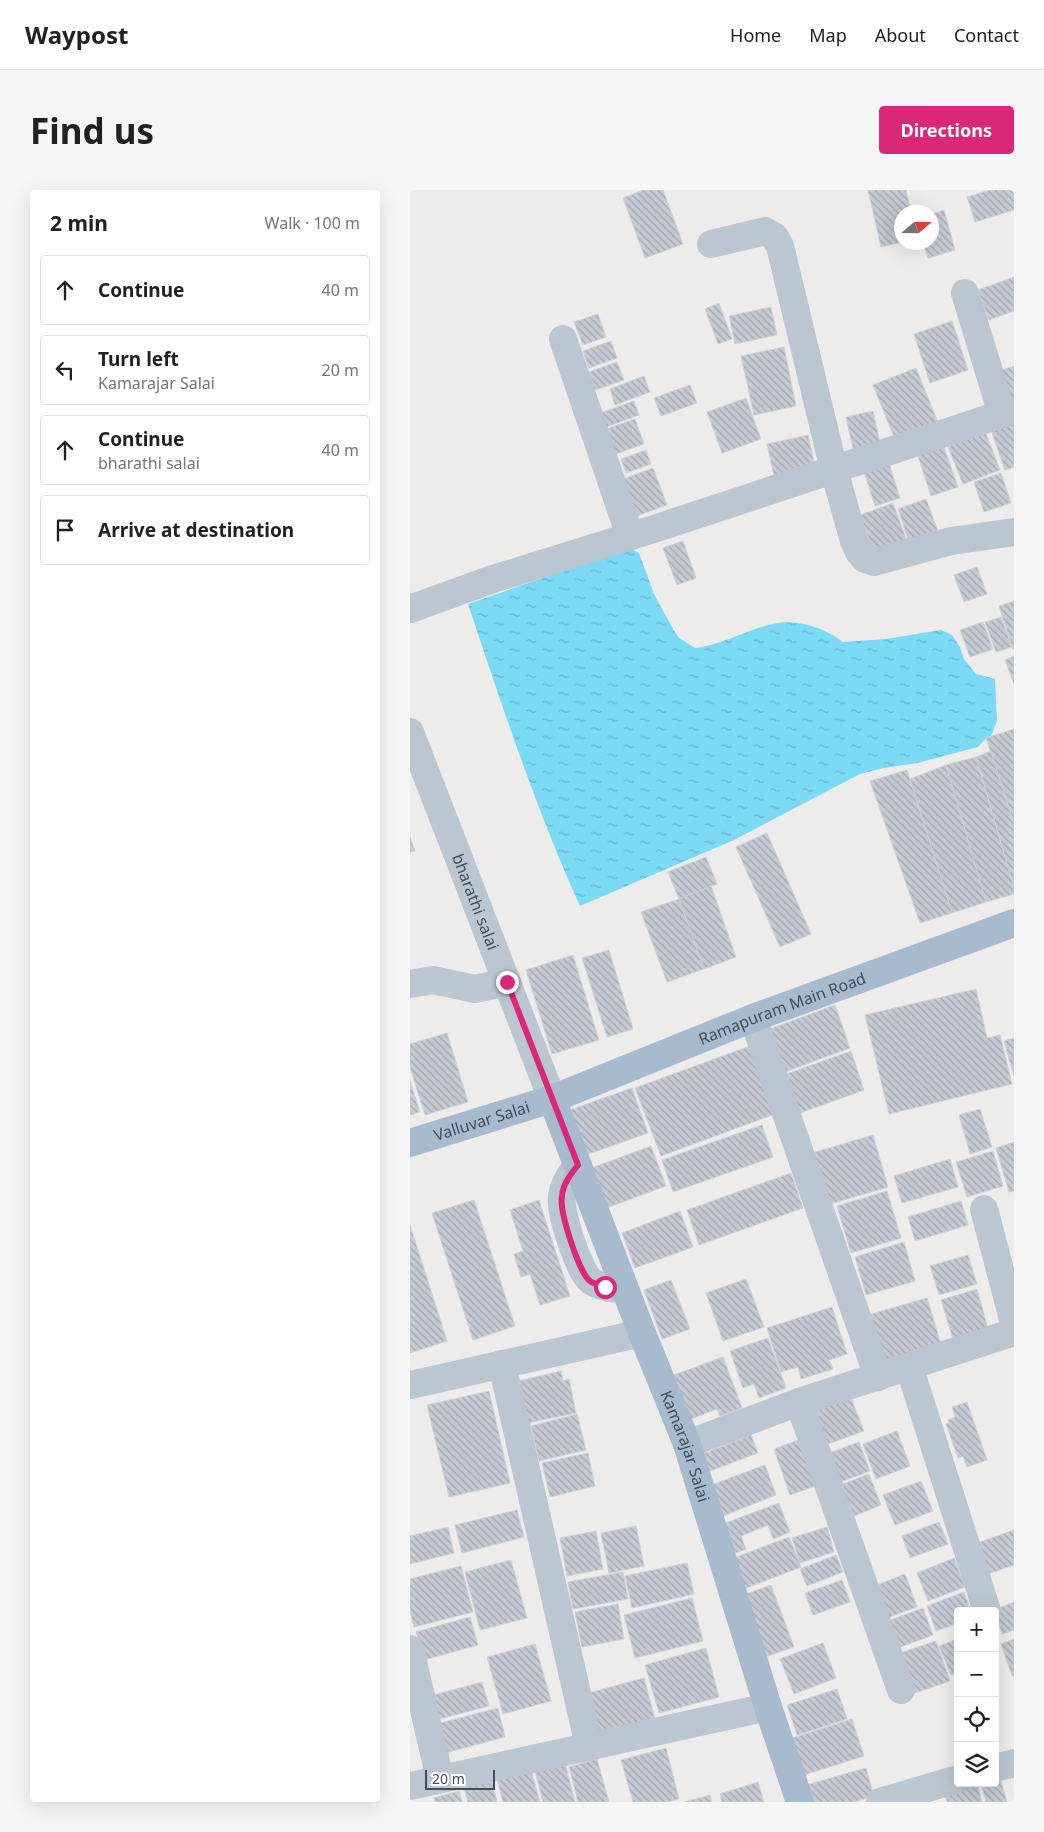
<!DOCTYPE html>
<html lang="en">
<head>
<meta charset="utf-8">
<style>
  body { margin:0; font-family:"Noto Sans",sans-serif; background:#f6f6f6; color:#202124 }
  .controls { position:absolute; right:15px; bottom:15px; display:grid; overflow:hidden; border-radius:5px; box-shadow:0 5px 20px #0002 }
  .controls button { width:45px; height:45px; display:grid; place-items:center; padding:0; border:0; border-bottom:1px solid #e0e0e0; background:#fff; color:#202124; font:25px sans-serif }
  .compass { position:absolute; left:484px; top:15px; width:45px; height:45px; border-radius:50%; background:#fff; box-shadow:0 5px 20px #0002; rotate:70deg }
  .scale { position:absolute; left:15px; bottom:12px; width:70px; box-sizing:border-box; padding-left:5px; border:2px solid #424e5a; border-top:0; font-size:14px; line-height:18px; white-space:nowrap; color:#424e5a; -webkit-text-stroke:4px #fff; paint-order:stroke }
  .stop { position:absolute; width:15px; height:15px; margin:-11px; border:4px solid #db2777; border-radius:50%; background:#fff }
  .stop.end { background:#db2777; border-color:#fff; box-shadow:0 1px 5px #0008 }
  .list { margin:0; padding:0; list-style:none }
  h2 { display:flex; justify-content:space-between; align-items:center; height:65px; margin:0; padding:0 20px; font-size:21px }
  h2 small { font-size:16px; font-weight:400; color:#757577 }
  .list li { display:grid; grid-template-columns:32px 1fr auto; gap:15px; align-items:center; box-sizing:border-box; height:70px; margin:0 10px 10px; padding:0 10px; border:1px solid #e0e0e0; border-radius:5px }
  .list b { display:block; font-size:19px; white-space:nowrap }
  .list p { margin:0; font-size:16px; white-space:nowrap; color:#757577 }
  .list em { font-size:16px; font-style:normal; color:#757577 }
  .icon { flex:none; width:28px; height:28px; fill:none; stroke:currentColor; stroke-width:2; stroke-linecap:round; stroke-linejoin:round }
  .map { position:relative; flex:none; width:604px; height:1612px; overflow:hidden; border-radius:5px }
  header { display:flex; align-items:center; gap:30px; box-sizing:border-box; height:70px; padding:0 25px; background:#fff; border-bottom:1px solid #e0e0e0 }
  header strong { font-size:24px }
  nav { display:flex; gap:28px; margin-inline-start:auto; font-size:18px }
  .intro { display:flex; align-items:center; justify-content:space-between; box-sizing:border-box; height:120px; padding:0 30px }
  h1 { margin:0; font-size:35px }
  .button { padding:12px 22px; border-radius:5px; background:#db2777; color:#fff; font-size:18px; font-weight:700 }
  main { display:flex; gap:30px; padding:0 30px }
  aside { flex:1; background:#fff; border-radius:5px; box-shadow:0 5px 20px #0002 }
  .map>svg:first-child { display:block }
  .water { fill:url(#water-ripples) }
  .building { fill:url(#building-back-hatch); stroke:#ced1d8 }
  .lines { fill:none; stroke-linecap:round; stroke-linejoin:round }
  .minor { stroke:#bac6d0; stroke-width:28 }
  .major { stroke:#a7bace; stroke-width:28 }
  .route { stroke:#db2777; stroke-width:6 }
  .labels { text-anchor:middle; stroke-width:5; stroke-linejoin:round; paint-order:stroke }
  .street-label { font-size:16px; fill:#424e5a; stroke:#fff }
</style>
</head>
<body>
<header>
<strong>Waypost</strong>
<nav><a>Home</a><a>Map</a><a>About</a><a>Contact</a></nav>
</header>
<div class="intro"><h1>Find us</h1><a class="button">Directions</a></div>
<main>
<aside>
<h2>2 min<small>Walk · 100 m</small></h2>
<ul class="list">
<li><svg class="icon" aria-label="ahead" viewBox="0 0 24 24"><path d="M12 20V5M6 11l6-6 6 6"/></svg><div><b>Continue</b></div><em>40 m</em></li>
<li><svg class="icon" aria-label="left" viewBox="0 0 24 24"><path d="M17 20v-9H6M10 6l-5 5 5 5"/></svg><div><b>Turn left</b><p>Kamarajar Salai</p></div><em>20 m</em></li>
<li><svg class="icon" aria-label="ahead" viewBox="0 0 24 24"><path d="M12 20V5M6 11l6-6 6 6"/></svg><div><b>Continue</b><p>bharathi salai</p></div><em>40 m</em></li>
<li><svg class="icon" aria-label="arrive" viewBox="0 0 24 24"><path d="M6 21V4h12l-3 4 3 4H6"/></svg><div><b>Arrive at destination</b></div></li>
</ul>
</aside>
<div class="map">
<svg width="604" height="1612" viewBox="0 0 604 1612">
  <defs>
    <pattern id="water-ripples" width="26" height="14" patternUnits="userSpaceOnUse" patternTransform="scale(1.25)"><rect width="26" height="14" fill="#7bdaf4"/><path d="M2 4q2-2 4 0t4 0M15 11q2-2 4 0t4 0" fill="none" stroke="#66b3c9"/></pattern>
    <pattern id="building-back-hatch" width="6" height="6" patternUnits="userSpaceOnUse" patternTransform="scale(1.25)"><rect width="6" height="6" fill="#c6cad2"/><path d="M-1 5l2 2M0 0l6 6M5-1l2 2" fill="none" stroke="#a2a6ad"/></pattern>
  </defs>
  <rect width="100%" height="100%" fill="#eeebeb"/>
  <path class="water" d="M219,358L229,363L244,404L263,439L269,448L285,458C312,455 336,440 363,434C386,428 415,438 433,452L476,449L531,440L542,445L550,457L554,469L566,484L585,489L587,531L581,546L576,548L568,557L507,573L474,578L450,584L324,650L170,716C126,619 92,516 58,414Z"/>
  <g class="building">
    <path d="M233,0H253L273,54L235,68L213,8Z"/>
    <path d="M458,0H496L501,22H492V52L471,57Z"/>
    <path d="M580,0H604V20L565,32L557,7Z"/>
    <path d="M534,20L545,60L518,68L513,52H522V24Z"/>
    <path d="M604,87V121L579,130L568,100Z"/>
    <path d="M309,113L322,149L308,154L295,119Z"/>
    <path d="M361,117L367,145L325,154L319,126Z"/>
    <path d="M188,124L196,147L173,155L164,132Z"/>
    <path d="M542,131L558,180L520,193L504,144Z"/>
    <path d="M201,151L207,168L179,178L173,161Z"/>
    <path d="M374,157L386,216L344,225L331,166Z"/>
    <path d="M207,172L214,190L185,200L179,182Z"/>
    <path d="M604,176V210L596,213L586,182Z"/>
    <path d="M506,178L529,235L486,252L463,195Z"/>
    <path d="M234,186L240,202L205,215L200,199Z"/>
    <path d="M280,195L287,213L251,226L244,208Z"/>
    <path d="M336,208L351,249L312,263L297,222Z"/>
    <path d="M224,211L229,225L196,237L190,223Z"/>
    <path d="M463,221L471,257L444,263L436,227Z"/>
    <path d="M225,229L234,254L203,265L194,240Z"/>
    <path d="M604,229V277L595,280L580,237Z"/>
    <path d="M575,241L590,280L553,294L538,257Z"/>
    <path d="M398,245L406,281L365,290L357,254Z"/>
    <path d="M534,257L548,297L521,306L508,266Z"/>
    <path d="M236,260L241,274L216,283L211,269Z"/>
    <path d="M477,267L490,308L465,316L452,275Z"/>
    <path d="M243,278L257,315L219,329L205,292Z"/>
    <path d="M591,283L601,313L574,322L564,292Z"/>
    <path d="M516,309L529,344L500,355L488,319Z"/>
    <path d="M483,313L497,351L464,363L450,325Z"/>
    <path d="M273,351L286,388L267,395L253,358Z"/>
    <path d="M567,377L577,404L554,412L544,385Z"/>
    <path d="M604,411V459L603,460L589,416Z"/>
    <path d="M591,427L602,457L586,462L575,432Z"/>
    <path d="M573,432L583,459L560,467L550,440Z"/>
    <path d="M604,466V494L595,470Z"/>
    <path d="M604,539V634L576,548Z"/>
    <path d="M581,561L604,634V698L566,567Z"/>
    <path d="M566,567L604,698V704L576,712L536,575Z"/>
    <path d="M536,575L576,712L542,723L500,589Z"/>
    <path d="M497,580L542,723L510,733L460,591Z"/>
    <path d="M357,643L401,744L370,757L326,657Z"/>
    <path d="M0,647L5,661L0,662Z"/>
    <path d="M296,667L307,694L269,709L258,682Z"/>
    <path d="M301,696L326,767L294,779L269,709Z"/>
    <path d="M269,709L294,779L257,792L231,722Z"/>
    <path d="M199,760L223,839L197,847L172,768Z"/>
    <path d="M163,765L189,850L142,864L116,780Z"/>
    <path d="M566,799L577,848L590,845L602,894L479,924L455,825Z"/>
    <path d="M425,815L440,858L372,883L357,840Z"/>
    <path d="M37,843L58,912L15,925L0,877V854Z"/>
    <path d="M604,848V886L594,851Z"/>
    <path d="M340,856L365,924L251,966L225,898Z"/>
    <path d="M441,861L454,900L387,924L374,885Z"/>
    <path d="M0,891L10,922L0,925Z"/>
    <path d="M222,898L238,943L173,966L157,921Z"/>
    <path d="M570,919L582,957L560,964L549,925Z"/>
    <path d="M352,935L363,967L263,1002L252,970Z"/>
    <path d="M463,945L478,997L417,1015L402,963Z"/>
    <path d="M604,952V1001L599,1002L586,958Z"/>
    <path d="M241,956L256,996L191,1020L176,980Z"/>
    <path d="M583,961L593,996L557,1007L546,972Z"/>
    <path d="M540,969L548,997L492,1013L484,986Z"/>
    <path d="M381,983L393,1018L289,1055L277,1020Z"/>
    <path d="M477,1001L491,1048L441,1063L427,1016Z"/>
    <path d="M64,1010L105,1136L63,1150L22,1023Z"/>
    <path d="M129,1010L160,1106L130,1115L120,1084L111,1087L104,1064L113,1061L100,1020Z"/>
    <path d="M551,1011L558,1035L505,1051L498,1027Z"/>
    <path d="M270,1021L283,1057L225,1078L212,1043Z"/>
    <path d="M0,1035L37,1151L0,1163Z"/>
    <path d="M494,1052L505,1091L456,1105L445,1067Z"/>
    <path d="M558,1065L567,1094L529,1105L520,1076Z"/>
    <path d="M336,1089L354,1137L313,1151L296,1103Z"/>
    <path d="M261,1090L280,1139L252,1149L234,1100Z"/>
    <path d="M567,1099L578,1139L543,1149L531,1110Z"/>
    <path d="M517,1108L531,1154L472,1171L458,1125Z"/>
    <path d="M422,1117L437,1164L419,1170L423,1179L391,1189L388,1177L371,1182L357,1138Z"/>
    <path d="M358,1148L376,1198L349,1208L344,1194L333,1198L320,1161Z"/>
    <path d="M313,1167L332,1218L310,1226L307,1219L281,1229L264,1185Z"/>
    <path d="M151,1181L153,1191L159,1189L166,1223L117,1233L108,1191Z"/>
    <path d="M79,1201L100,1293L39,1307L17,1215Z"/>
    <path d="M439,1203L454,1241L412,1256L398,1219Z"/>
    <path d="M557,1212L577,1270L557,1277L553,1266L548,1268L536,1234L539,1233L538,1230L545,1227L542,1217Z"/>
    <path d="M167,1224L176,1260L129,1271L121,1236Z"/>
    <path d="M487,1241L500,1276L466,1289L453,1254Z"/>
    <path d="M341,1245L348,1263L297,1282L290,1265Z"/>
    <path d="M394,1248L411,1294L380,1305L364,1259Z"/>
    <path d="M449,1252L460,1281L428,1293L417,1264Z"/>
    <path d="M178,1263L185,1296L140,1307L132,1273Z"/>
    <path d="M355,1275L366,1305L308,1328L296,1297Z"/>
    <path d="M459,1284L471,1315L437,1329L425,1297Z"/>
    <path d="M511,1291L523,1321L485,1335L473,1305Z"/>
    <path d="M369,1313L380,1342L363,1349L358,1335L331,1346L336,1359L321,1365L310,1335Z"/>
    <path d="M107,1320L114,1347L52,1363L45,1335Z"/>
    <path d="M529,1332L538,1354L500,1368L492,1346Z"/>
    <path d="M226,1336L234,1376L199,1383L191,1343Z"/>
    <path d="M38,1337L44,1363L0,1374V1346Z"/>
    <path d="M417,1337L424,1362L390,1373L382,1348Z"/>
    <path d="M604,1340V1375L575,1385L564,1354Z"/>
    <path d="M186,1341L193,1379L157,1386L150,1348Z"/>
    <path d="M379,1347L391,1377L331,1400L319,1370Z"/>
    <path d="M426,1365L433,1382L397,1396L390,1379Z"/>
    <path d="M544,1368L555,1397L518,1411L507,1383Z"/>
    <path d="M101,1370L117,1428L70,1440L55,1382Z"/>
    <path d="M277,1373L284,1404L222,1418L215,1386Z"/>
    <path d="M51,1376L63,1422L4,1437L0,1421V1389Z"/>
    <path d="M213,1382L218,1409L163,1419L158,1392Z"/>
    <path d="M495,1384L507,1417L471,1430L459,1398Z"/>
    <path d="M432,1390L440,1412L403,1425L395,1403Z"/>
    <path d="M361,1395L384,1457L355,1467L333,1405Z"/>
    <path d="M554,1402L561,1421H548V1433L526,1441L517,1416Z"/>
    <path d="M282,1408L293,1451L225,1468L214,1425Z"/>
    <path d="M604,1412V1440L592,1444L584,1420Z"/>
    <path d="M208,1414L214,1449L172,1457L165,1422Z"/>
    <path d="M513,1418L523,1445L488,1458L478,1431Z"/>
    <path d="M60,1427L68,1455L14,1470L6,1442Z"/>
    <path d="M548,1449V1483L541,1485L529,1456Z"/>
    <path d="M604,1449V1486H602L591,1454Z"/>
    <path d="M526,1451L540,1491L499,1505L484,1465Z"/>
    <path d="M413,1453L426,1488L384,1504L370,1469Z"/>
    <path d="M125,1454L141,1511L93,1524L77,1467Z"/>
    <path d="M296,1458L309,1507L249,1523L235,1475Z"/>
    <path d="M234,1488L245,1529L186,1545L175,1504Z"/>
    <path d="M72,1492L79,1516L22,1531L16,1507Z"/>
    <path d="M427,1499L437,1529L387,1545L377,1515Z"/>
    <path d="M88,1518L95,1547L31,1564L23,1535Z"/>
    <path d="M442,1529L454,1566L391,1586L379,1549Z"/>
    <path d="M256,1558L269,1609L258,1612H223L211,1570Z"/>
    <path d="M154,1569L165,1612H133L124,1577Z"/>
    <path d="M187,1569L199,1612H168L159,1577Z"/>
    <path d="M120,1576L130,1612H93L86,1585Z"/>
    <path d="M456,1578L464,1606L444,1612H401L396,1595Z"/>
    <path d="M588,1582L597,1612H576L571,1593H585V1583Z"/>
    <path d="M80,1583L87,1612H58L52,1590Z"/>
    <path d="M348,1592L354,1612H312L310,1604Z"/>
    <path d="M560,1593H567L572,1612H537L534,1601Z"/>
    <path d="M49,1601L52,1612H25L24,1608Z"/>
    <path d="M300,1605L302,1612H274Z"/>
  </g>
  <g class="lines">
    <g class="minor">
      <path d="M301,54L355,41L365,47L370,56L424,280L444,351L449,362L455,369L464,372L541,351L604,342"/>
      <path d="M555,103L592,224"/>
      <path d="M153,149L220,346"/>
      <path d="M0,419L83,389L247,338L604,220"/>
      <path id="s1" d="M0,542L142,909"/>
      <path d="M0,794L23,790L65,799L97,792"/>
      <path d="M343,828L468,1187"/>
      <path d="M168,975C160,985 154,993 152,1006C149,1021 168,1078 179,1089C187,1098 204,1098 215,1100"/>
      <path d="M574,1019L604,1133"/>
      <path d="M92,1174L179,1556"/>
      <path d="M499,1176L577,1421"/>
      <path d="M0,1195L232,1143"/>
      <path d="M389,1212L491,1500"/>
      <path d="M277,1254L389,1212L604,1142"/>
      <path d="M0,1459L30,1589"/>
      <path d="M585,1578L604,1573"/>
      <path d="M0,1596L358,1517"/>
      <path d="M470,1612L548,1589"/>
    </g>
    <g class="major">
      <path id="s2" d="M142,909L232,1143L277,1254L358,1517L390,1612"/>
      <path id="s3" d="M0,953L142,909L343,828L604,733"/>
    </g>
  </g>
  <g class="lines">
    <path class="route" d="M97,792L168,975C160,985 153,994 152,1006C149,1021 169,1083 180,1091C184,1094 190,1095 195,1097"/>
  </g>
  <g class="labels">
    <g class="street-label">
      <text dy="6" stroke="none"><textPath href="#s1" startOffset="182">bharathi salai</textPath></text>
      <text dy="6" stroke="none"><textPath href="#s3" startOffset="396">Ramapuram Main Road</textPath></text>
      <text dy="6" stroke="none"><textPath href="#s3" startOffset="75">Valluvar Salai</textPath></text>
      <text dy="6" stroke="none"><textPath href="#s2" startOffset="372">Kamarajar Salai</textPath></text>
    </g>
  </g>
</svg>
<div class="controls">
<button>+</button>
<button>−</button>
<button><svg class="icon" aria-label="locate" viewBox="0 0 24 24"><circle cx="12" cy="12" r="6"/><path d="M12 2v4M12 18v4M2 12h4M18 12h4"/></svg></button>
<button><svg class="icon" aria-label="layers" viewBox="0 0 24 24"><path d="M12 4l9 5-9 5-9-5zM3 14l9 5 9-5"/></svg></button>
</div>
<svg class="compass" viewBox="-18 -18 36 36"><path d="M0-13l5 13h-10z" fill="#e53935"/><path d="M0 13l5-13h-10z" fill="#757577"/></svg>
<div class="scale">20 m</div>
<div class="stop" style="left:195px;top:1097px"></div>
<div class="stop end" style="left:97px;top:792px"></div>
</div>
</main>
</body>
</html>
